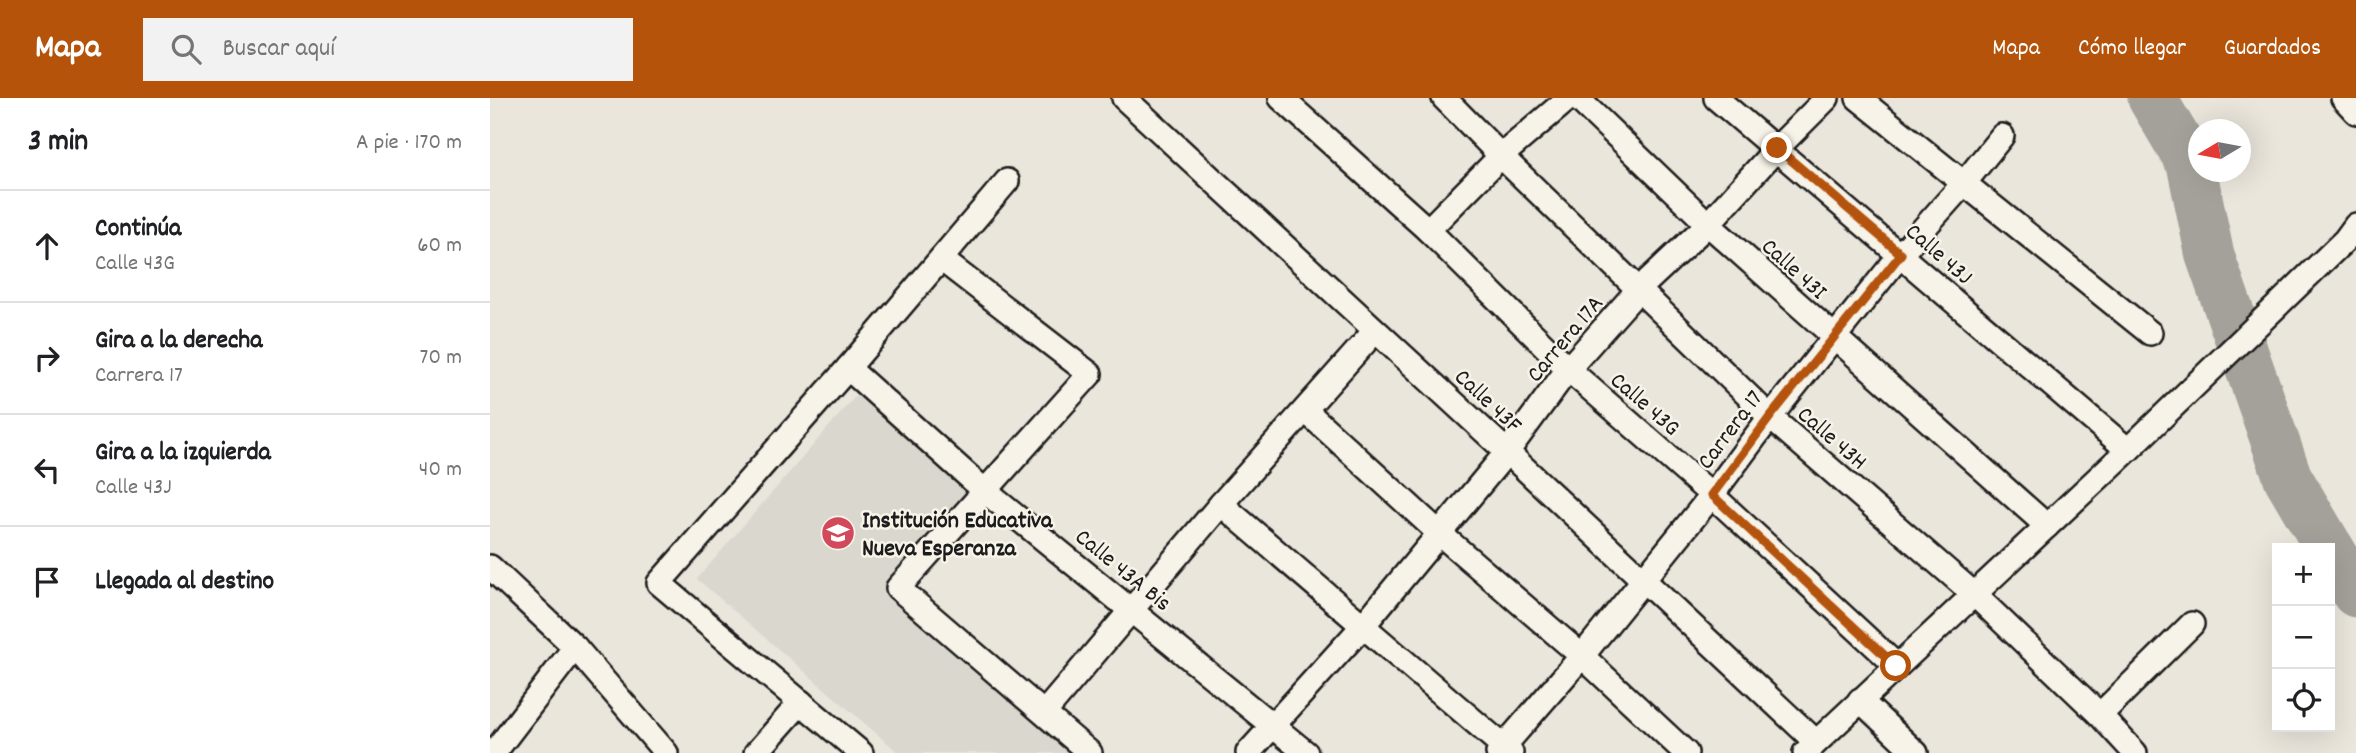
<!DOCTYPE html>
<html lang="es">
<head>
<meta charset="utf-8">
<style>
  body { margin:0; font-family:Dekko,sans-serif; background:#f2f2f2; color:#202124 }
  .controls { position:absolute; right:21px; bottom:21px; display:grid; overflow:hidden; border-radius:0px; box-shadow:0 7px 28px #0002 }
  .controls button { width:63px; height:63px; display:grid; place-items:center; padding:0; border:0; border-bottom:2px solid #e0e0e0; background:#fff; color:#202124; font:35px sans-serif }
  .compass { position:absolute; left:1698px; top:21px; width:63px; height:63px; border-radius:50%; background:#fff; box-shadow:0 7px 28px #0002; rotate:260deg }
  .stop { position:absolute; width:21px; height:21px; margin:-16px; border:5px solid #b45309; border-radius:50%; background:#fff }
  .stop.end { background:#b45309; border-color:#fff; box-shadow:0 2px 7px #0008 }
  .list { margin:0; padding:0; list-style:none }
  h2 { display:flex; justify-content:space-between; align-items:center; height:91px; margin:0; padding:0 28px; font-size:30px }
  h2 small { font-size:23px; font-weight:400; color:#757577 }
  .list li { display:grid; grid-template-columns:46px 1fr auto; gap:21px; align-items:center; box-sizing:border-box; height:112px; padding:0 28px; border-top:2px solid #e0e0e0 }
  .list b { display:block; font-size:26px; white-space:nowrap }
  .list p { margin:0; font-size:23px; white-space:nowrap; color:#757577 }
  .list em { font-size:23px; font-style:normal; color:#757577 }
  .icon { flex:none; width:38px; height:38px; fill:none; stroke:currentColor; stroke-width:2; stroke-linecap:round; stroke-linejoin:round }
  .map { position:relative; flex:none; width:1866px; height:655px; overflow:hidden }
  header { display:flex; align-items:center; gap:42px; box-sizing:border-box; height:98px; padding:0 35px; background:#b45309; color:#fff }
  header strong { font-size:33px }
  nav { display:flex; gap:38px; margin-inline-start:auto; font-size:24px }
  .search { width:490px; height:63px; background:#f2f2f2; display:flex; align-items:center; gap:18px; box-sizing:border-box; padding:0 24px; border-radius:0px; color:#757577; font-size:26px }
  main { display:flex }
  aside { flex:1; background:#fff }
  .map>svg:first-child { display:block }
  .built { fill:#dad7ce }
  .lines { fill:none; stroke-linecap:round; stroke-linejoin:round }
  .river { stroke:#a3a19a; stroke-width:49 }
  .street-casing { stroke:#1c1c1c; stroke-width:28 }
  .street { stroke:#f7f3e8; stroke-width:23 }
  .route { stroke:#b45309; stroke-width:9 }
  .labels { text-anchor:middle; stroke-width:5; stroke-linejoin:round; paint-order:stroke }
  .street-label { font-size:24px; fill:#1c1c1c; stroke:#f7f3e8 }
  .poi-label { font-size:24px; font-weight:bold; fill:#1c1c1c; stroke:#f7f3e8; text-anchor:start }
</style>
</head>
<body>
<header>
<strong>Mapa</strong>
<div class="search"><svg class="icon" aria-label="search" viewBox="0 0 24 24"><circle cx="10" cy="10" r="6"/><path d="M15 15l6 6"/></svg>Buscar aquí</div>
<nav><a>Mapa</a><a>Cómo llegar</a><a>Guardados</a></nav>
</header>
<main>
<aside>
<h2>3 min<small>A pie · 170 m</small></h2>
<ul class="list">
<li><svg class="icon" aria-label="ahead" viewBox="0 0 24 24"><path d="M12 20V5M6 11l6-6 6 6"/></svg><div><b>Continúa</b><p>Calle 43G</p></div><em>60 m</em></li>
<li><svg class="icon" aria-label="right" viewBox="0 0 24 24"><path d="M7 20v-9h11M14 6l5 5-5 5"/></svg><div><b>Gira a la derecha</b><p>Carrera 17</p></div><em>70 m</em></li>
<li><svg class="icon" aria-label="left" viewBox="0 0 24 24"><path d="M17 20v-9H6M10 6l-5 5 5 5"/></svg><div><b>Gira a la izquierda</b><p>Calle 43J</p></div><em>40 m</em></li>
<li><svg class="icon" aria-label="arrive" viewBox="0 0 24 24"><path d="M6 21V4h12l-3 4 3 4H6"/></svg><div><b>Llegada al destino</b></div></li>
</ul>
</aside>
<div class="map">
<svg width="1866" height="655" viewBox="0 0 1866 655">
  <rect width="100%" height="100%" fill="#eae6dc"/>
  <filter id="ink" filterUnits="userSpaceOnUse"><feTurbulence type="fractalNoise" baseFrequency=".0143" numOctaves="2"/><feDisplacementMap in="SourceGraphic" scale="14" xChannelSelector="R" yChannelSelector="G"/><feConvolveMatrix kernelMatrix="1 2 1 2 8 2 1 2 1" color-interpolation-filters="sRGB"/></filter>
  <g filter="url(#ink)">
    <path class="built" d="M370,293L487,389L414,481L589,655H409L207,481Z"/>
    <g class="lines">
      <g class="river">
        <path d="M1662,0L1701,66L1720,158L1798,380L1839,450"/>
        <path d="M1840,451L1866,495"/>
      </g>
      <g class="street-casing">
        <g id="street">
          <path d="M634,0L1017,354L1326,644"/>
          <path d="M791,0L938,132L1078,271L1222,397L1407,568"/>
          <path d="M954,0L1011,58L1280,319L1485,497L1610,617L1645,655"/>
          <path d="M1087,0L1218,126L1557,428"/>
          <path d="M1226,0L1638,352"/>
          <path d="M1368,0L1660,235"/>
          <path d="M1853,0L1866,14"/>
          <path d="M938,132L1011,58L1079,0"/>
          <path d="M451,161L600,276L408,490L600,655"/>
          <path d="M358,270L496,394L816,655"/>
          <path d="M816,313L949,435L1092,558L1196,655"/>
          <path d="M731,406L1021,655"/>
          <path d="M0,469L85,549L176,655"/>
          <path d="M1370,602L1426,655"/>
          <path d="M555,614L731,406L885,233"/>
          <path d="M1610,617L1702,526"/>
          <path d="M4,655L85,549"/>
          <path d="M266,655L311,604"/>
          <path d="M371,655L169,485L358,270L517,83"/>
          <path d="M758,655L872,529L1017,354L1078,271L1148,192L1218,126L1287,50L1337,0"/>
          <path d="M1008,655L1092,558L1222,397L1280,319L1411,156L1475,84L1512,38"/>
          <path d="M1315,655L1638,352L1855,142L1866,127"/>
        </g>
      </g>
      <use href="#street" class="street"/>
    </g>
  </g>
  <g class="lines" filter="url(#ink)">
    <path class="route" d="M1287,50L1411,156L1280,319L1222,397L1406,568"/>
  </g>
  <defs>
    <g id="university-disc" transform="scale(1.75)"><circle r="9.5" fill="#d1495b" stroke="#f7f3e8"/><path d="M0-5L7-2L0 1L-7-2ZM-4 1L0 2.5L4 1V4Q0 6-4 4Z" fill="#fff"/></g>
  </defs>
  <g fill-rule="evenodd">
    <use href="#university-disc" x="348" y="435"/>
  </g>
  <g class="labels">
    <g class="street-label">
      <text transform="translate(1450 155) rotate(41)" y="8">Calle 43J</text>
      <text transform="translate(1305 170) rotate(42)" y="8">Calle 43I</text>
      <text transform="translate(1074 240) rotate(-50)" y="8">Carrera 17A</text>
      <text transform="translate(999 302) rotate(43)" y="8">Calle 43F</text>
      <text transform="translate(1156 305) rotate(41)" y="8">Calle 43G</text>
      <text transform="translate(1239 331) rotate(-53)" y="8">Carrera 17</text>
      <text transform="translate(1343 339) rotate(41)" y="8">Calle 43H</text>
      <text transform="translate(634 471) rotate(39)" y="8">Calle 43A Bis</text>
    </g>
    <g class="poi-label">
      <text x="372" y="429">Institución Educativa<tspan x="372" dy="28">Nueva Esperanza</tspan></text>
    </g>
  </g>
</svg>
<div class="controls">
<button>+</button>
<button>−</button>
<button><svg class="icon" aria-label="locate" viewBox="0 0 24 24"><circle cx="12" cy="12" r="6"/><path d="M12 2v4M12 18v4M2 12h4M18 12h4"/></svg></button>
</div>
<svg class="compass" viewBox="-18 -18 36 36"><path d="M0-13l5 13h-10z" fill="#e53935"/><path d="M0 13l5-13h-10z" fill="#757577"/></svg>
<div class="stop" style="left:1406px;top:568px"></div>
<div class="stop end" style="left:1287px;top:50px"></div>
</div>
</main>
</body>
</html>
